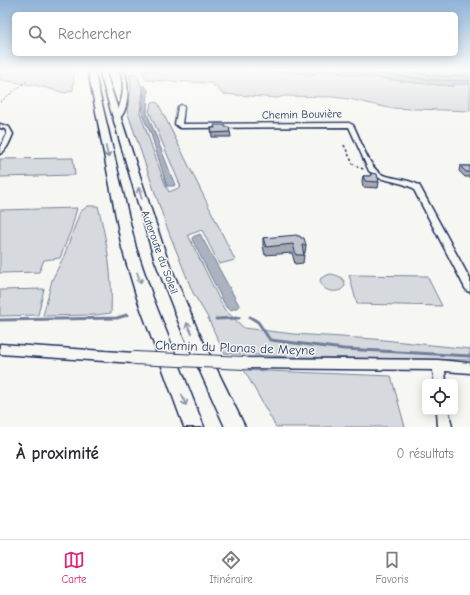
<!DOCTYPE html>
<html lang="fr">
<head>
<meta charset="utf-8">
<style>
  body { margin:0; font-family:"Comic Neue",sans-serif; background:#f7f7f7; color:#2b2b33 }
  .controls { position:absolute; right:12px; bottom:12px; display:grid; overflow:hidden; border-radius:6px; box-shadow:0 2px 10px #0003 }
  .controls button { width:36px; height:36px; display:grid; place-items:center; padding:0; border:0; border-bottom:1px solid #e1e1e2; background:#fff; color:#2b2b33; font:20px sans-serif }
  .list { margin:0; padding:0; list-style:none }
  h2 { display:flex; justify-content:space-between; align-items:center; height:52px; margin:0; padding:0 16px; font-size:17px }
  h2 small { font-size:13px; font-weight:400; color:#7c7c81 }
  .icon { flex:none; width:22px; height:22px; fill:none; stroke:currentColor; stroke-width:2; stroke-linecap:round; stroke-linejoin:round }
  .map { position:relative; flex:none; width:470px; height:427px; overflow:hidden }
  .search { position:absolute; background:#fff; box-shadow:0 2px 10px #0003; left:12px; right:12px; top:12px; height:44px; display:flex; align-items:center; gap:10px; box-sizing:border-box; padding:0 14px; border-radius:6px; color:#7c7c81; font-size:15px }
  .sheet { height:112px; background:#fff }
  nav { display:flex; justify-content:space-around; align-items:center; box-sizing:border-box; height:56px; border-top:1px solid #e1e1e2; background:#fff; font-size:11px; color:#7c7c81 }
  nav a { display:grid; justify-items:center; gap:2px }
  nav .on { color:#db2777 }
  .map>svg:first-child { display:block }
  .green { fill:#d6d9dd; stroke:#78849e }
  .water { fill:#abb2c0; stroke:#717e99 }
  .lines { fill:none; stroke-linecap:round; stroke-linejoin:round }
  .shore { stroke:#556385; stroke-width:1 }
  .stream { stroke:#717e99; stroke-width:3 }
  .minor-casing { stroke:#1b2f5e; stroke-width:3 }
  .highway-casing { stroke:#1b2f5e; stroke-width:3 }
  .path-far1 { stroke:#1b2f5e; stroke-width:1; stroke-dasharray:2 2; stroke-linecap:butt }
  .path { stroke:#1b2f5e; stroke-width:1.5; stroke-dasharray:2.5 2.5; stroke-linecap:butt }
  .minor { fill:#f6f6f2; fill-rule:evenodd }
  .highway { fill:#f6f6f2; fill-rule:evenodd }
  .minor-bridge-casing { stroke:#1b2f5e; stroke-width:14; stroke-linecap:butt }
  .minor-bridge { stroke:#f6f6f2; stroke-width:12 }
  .wall { fill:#a5a9b0; stroke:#1b2f5e }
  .building { fill:#c0c4cd; stroke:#1b2f5e }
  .oneway { stroke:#8892a8 }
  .labels { text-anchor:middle; stroke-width:3; stroke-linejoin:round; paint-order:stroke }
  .street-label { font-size:11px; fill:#1b2f5e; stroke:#f6f6f2 }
  .near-street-label { font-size:13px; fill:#1b2f5e; stroke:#f6f6f2 }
</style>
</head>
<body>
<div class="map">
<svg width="470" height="427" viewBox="0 0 470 427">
  <rect width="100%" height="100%" fill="#f6f6f2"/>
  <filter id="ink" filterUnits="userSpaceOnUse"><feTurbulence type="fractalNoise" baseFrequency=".025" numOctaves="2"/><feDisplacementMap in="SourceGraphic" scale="8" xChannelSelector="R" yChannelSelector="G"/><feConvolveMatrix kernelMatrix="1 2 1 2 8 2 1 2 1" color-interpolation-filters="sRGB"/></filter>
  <g filter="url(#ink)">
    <g class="green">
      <path d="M0,70H74L73,90L65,93L39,86L1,80Z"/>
      <path d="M142,70H251L312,74L323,71L427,84L448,86H453L457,84H470V111L389,108L349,99L333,97L283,96L278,98L223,94L213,85V83L146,80Z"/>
      <path d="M137,74L143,91L140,113L165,184L169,192L181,187L149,111L152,102L158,103L235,260L219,264L202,230L188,235L224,309L244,328L293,334L374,339L470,349V360L288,357L224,353L207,316L193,293L166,225L127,111L131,89L130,75Z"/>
      <path d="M73,158L75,175L0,177V159Z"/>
      <path d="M88,206H98C107,241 113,277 111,313L95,315L43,316L52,280L64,256L80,212Z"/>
      <path d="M77,208L71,230L60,258L44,260L39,272L0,273V210Z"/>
      <path d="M330,274C337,275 345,277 345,286L341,290C332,293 323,291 320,281L321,278Z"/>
      <path d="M349,275L427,276L442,306L357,304Z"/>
      <path d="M44,289L38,315L0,316V290Z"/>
      <path d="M244,370L391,376L405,427H276Z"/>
    </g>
    <g class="water">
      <path d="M251,70H451L470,72V84H453L454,86L415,83L323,71L312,74Z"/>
      <path d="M142,86H145L148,90L147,113L175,185L174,186H167L151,134L144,119L142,113L144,90Z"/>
      <path d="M200,234L239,305V307L231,310L226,307L192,239L193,237Z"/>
    </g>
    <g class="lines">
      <g class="shore">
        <path d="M358,70L432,80L470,81"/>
        <path d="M394,70L448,77L457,75L470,76"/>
      </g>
      <g class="stream">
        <path d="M250,317L258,322L270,340L344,349L470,356"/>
        <path d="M216,319L239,318"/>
        <path d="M0,320L117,318L127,315"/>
      </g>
      <g class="minor-casing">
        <g id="minor">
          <path d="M120,70H124C129,82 130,112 118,119L115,117C122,102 126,87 120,70Z"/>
          <path d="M181,105L184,107L182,124L349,123L353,125C361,139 368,168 383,175C395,179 407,179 419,185L470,279V292L467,291L465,288L413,188L403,184L379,178L369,171L349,127L180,128L175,124L178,107Z"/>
          <path d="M0,124L9,127L13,134C10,141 7,150 0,154V148L7,134L5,129L0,128Z"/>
          <path d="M0,344L134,353L138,354L140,358L138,362L134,363L0,354Z"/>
          <path d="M245,358L438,360L470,363V373L445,371L446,382H434L433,370L245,368L241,367L239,363L241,359Z"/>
          <path d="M437,412H449L452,427H438Z"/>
        </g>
      </g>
      <g class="highway-casing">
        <g id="highway">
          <path d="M88,70H94L136,248L153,298L204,427H184L137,298L122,248Z"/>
          <path d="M99,70H105L167,258L198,331L245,427H225L182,331L154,258Z"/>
        </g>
      </g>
      <path class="path-far1" d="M0,102L27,81"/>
      <path class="path" d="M344,145L353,164L365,170"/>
      <use href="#minor" class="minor"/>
      <use href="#highway" class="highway"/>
      <g class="minor-bridge-casing">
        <path id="minor-bridge" d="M134,358L245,363"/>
      </g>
      <use href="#minor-bridge" class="minor-bridge"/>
    </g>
    <g class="wall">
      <path d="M225,127L230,132L231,137H212L211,128Z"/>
      <path d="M460,166H470V177H465L459,171Z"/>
      <path d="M371,173L379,182L378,188L363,187L362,181L363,176H370Z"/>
      <path d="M297,236L301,238L306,245L305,253H304V255L303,263L295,264L292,253L265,255L263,246V238Z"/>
    </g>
    <g class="building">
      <path d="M214,125H225V127H229L230,132L212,133L211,128H215Z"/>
      <path d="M460,166H470V172H466Z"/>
      <path d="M371,173L377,174L379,182L365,181L363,176H371Z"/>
      <path d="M297,235V236H300L301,238H304L306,245H302L304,255H296L293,244L266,247L263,238Z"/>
    </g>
    <defs><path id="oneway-shaft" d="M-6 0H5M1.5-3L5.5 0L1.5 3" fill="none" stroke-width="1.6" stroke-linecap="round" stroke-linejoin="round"/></defs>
    <g class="oneway">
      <use href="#oneway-shaft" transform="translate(107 152) rotate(78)"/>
      <use href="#oneway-shaft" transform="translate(140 193) rotate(-107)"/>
      <use href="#oneway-shaft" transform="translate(139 278) rotate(72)"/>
      <use href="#oneway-shaft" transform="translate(189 328) rotate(-115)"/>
      <use href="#oneway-shaft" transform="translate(184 400) rotate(69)"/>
    </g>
  </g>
  <linearGradient id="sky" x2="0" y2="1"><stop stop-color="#8fb3d8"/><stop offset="0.54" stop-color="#fbfbf9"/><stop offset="1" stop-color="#fbfbf9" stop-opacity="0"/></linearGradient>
  <rect width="470" height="130" fill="url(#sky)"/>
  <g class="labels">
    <g class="street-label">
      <text transform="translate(302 114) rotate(-1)" y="4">Chemin Bouvière</text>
      <text transform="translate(160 252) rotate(70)" y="4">Autoroute du Soleil</text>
    </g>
    <g class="near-street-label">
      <text transform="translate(235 347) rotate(2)" y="5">Chemin du Planas de Meyne</text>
    </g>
  </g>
</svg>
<div class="controls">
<button><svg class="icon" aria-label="locate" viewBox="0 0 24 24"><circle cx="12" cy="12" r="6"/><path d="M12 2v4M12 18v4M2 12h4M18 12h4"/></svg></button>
</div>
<div class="search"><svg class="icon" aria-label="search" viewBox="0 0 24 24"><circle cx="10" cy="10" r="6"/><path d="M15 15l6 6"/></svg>Rechercher</div>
</div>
<section class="sheet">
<h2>À proximité<small>0 résultats</small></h2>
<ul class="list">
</ul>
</section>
<nav>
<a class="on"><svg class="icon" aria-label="map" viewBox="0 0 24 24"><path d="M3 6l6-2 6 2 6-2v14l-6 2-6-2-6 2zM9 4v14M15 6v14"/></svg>Carte</a>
<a><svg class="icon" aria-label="directions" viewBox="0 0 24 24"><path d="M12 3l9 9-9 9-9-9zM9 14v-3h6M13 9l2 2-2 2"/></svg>Itinéraire</a>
<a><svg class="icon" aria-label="saved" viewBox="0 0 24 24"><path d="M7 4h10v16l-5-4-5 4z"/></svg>Favoris</a>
</nav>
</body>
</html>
